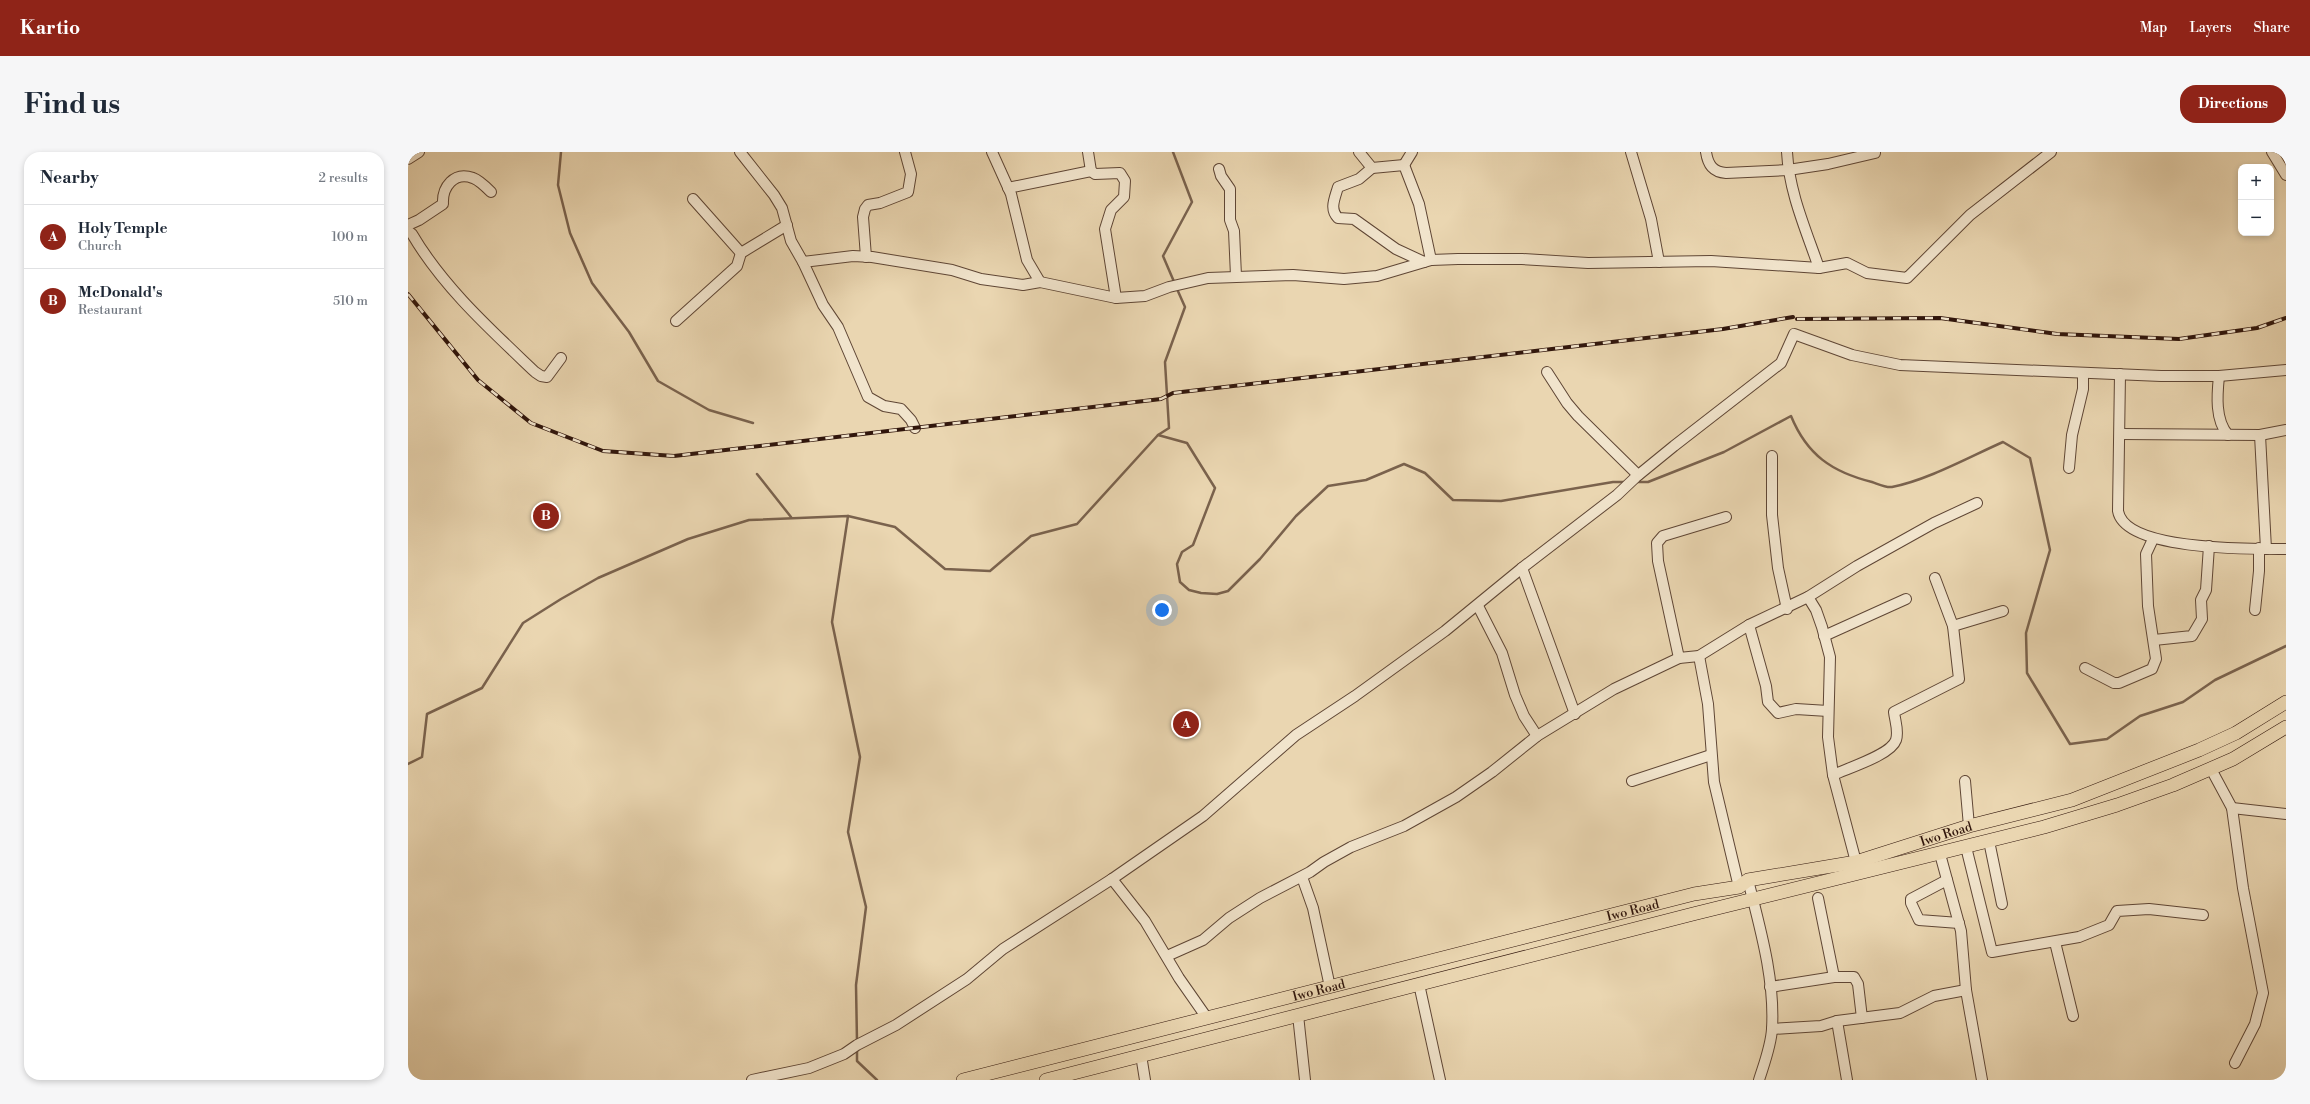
<!DOCTYPE html>
<html lang="en">
<head>
<meta charset="utf-8">
<style>
  body { margin:0; font-family:"Libre Bodoni",serif; background:#f6f6f7; color:#1f2937 }
  .controls { position:absolute; right:12px; top:12px; display:grid; overflow:hidden; border-radius:8px; box-shadow:0 2px 6px #0003 }
  .controls button { width:36px; height:36px; display:grid; place-items:center; padding:0; border:0; border-bottom:1px solid #e0e1e3; background:#fff; color:#1f2937; font:20px sans-serif }
  .you { position:absolute; left:754px; top:458px; width:14px; height:14px; margin:-10px; border:3px solid #fff; border-radius:50%; background:#1a73e8; box-shadow:0 0 0 6px #1a73e833 }
  .badge { display:grid; place-items:center; width:26px; height:26px; border-radius:50%; background:#8f2418; color:#fff; font-size:13px; font-weight:700 }
  .pin { position:absolute; translate:-50% -50%; border:2px solid #fff; box-shadow:0 1px 4px #0006 }
  .list { margin:0; padding:0; list-style:none }
  h2 { display:flex; justify-content:space-between; align-items:center; height:52px; margin:0; padding:0 16px; font-size:17px }
  h2 small { font-size:13px; font-weight:400; color:#747a83 }
  .list li { display:grid; grid-template-columns:26px 1fr auto; gap:12px; align-items:center; box-sizing:border-box; height:64px; padding:0 16px; border-top:1px solid #e0e1e3 }
  .list b { display:block; font-size:15px; white-space:nowrap }
  .list p { margin:0; font-size:13px; white-space:nowrap; color:#747a83 }
  .list em { font-size:13px; font-style:normal; color:#747a83 }
  .map { position:relative; flex:none; width:1878px; height:928px; overflow:hidden; border-radius:16px }
  header { display:flex; align-items:center; gap:24px; box-sizing:border-box; height:56px; padding:0 20px; background:#8f2418; color:#fff }
  header strong { font-size:19px }
  nav { display:flex; gap:22px; margin-inline-start:auto; font-size:14px }
  .intro { display:flex; align-items:center; justify-content:space-between; box-sizing:border-box; height:96px; padding:0 24px }
  h1 { margin:0; font-size:28px }
  .button { padding:10px 18px; border-radius:16px; background:#8f2418; color:#fff; font-size:14px; font-weight:700 }
  main { display:flex; gap:24px; padding:0 24px }
  aside { flex:1; background:#fff; border-radius:16px; box-shadow:0 2px 6px #0003 }
  .map>svg:first-child { display:block }
  .lines { fill:none; stroke-linecap:round; stroke-linejoin:round }
  .stream { stroke:#7a624d; stroke-width:2.5 }
  .minor-casing { stroke:#5f4635; stroke-width:12 }
  .major-casing { stroke:#31160c; stroke-width:14 }
  .minor { stroke:#f1e4cc; stroke-width:10 }
  .major { stroke:#ead6b1; stroke-width:13 }
  .rail-casing { stroke:#31160c; stroke-width:4 }
  .rail { stroke:#f1e4cc; stroke-width:2.5; stroke-dasharray:8; stroke-linecap:butt }
  .labels { text-anchor:middle; stroke-width:3.5; stroke-linejoin:round; paint-order:stroke }
  .street-label { font-size:13px; fill:#31160c; stroke:#f1e4cc }
</style>
</head>
<body>
<header>
<strong>Kartio</strong>
<nav><a>Map</a><a>Layers</a><a>Share</a></nav>
</header>
<div class="intro"><h1>Find us</h1><a class="button">Directions</a></div>
<main>
<aside>
<h2>Nearby<small>2 results</small></h2>
<ul class="list">
<li><span class="badge">A</span><div><b>Holy Temple</b><p>Church</p></div><em>100 m</em></li>
<li><span class="badge">B</span><div><b>McDonald's</b><p>Restaurant</p></div><em>510 m</em></li>
</ul>
</aside>
<div class="map">
<svg width="1878" height="928" viewBox="0 0 1878 928">
  <rect width="100%" height="100%" fill="#ead6b1"/>
  <filter id="stains"><feTurbulence type="fractalNoise" baseFrequency=".005" numOctaves="4"/><feColorMatrix values="0 0 0 0 .2 0 0 0 0 .09 0 0 0 0 .02 0 0 0 .5 -.17"/></filter>
  <radialGradient id="worn" r=".72"><stop offset=".6" stop-color="#630" stop-opacity="0"/><stop offset="1" stop-color="#630" stop-opacity=".3"/></radialGradient>
  <g class="lines">
    <g class="stream">
      <path d="M153,0L150,33L162,81L184,131L221,180L250,229L301,258L345,271"/>
      <path d="M765,0L784,50L755,104L767,132"/>
      <path d="M750,283L761,276L757,210L777,155L769,137"/>
      <path d="M349,322L383,365"/>
      <path d="M1227,330H1240L1316,300L1383,264C1399,303 1424,320 1464,330C1470,332 1478,336 1484,335C1520,328 1561,305 1595,290L1622,306L1642,398L1618,481L1619,521L1662,592L1699,587L1732,564L1775,550L1807,528L1878,494"/>
      <path d="M440,364L424,470L452,605L440,680L458,755L448,833L449,890"/>
      <path d="M0,612L14,605L19,562L74,536L115,471L153,447L190,426L280,387L341,368L440,364L487,375L537,417L582,419L623,384L669,372L750,283L779,291L807,336L785,393L774,400L769,412L772,430L781,438L793,441L809,442L820,439L852,407L888,364L920,334L958,328L996,312L1017,321L1045,348L1093,349L1205,330H1218"/>
      <path d="M449,897V909L469,928"/>
    </g>
    <g class="minor-casing">
      <g id="minor">
        <path d="M332,0L366,43L374,56L383,89L395,110L415,153L430,175L460,245L476,254L493,257L503,268L507,276"/>
        <path d="M584,0L603,42L619,108L632,130"/>
        <path d="M680,0L683,19L687,22L712,21L717,29L716,45L703,58L697,77L708,146"/>
        <path d="M951,0L964,16L996,13L1011,52L1023,108"/>
        <path d="M1223,0L1243,67L1251,110"/>
        <path d="M1298,0C1300,13 1305,20 1318,21L1380,18L1420,12L1467,1"/>
        <path d="M1379,0C1381,40 1398,78 1411,116"/>
        <path d="M1864,0L1878,23"/>
        <path d="M0,7L11,0"/>
        <path d="M996,13L1004,0"/>
        <path d="M964,16L951,27L930,35C927,46 921,57 930,66L946,67L988,97L1016,110"/>
        <path d="M811,17L813,24L822,37V68L826,79L828,124"/>
        <path d="M600,36L683,19"/>
        <path d="M285,47L333,101"/>
        <path d="M0,73L11,68L35,52C34,35 46,19 65,26C71,28 78,35 83,40"/>
        <path d="M0,79L4,82C35,135 83,178 127,220L133,224L139,225L153,206"/>
        <path d="M458,105L455,65L457,57L460,53L472,51L500,40L503,22L497,0"/>
        <path d="M395,110L445,104L464,105L544,118L573,127L615,133L632,130L708,146L737,144L761,135L800,126L885,123L936,127L969,124L1023,108L1050,107H1114L1180,111L1303,109L1411,116L1439,111L1459,121L1499,126L1562,63L1643,0"/>
        <path d="M268,169L329,114L333,101L379,73"/>
        <path d="M1139,220L1159,251L1170,264L1230,323"/>
        <path d="M1712,222L1710,359C1717,399 1846,397 1878,397"/>
        <path d="M1811,224C1809,243 1807,268 1820,283"/>
        <path d="M1713,282L1852,283L1878,278"/>
        <path d="M1852,283L1858,397"/>
        <path d="M1364,304V363L1370,416L1379,457"/>
        <path d="M1661,316L1664,283L1675,237V221"/>
        <path d="M1114,416L1167,562"/>
        <path d="M1400,445L1408,458L1414,475L1422,505L1420,585L1425,623L1448,710"/>
        <path d="M1070,454L1094,501L1107,543L1116,564L1129,584"/>
        <path d="M1847,458L1851,419V396"/>
        <path d="M1341,473L1358,534L1360,550L1370,561L1388,557L1420,559"/>
        <path d="M1545,474L1595,459"/>
        <path d="M1416,484L1498,447"/>
        <path d="M1746,488L1784,484L1794,467L1793,448L1798,438L1801,394"/>
        <path d="M1291,504L1300,552L1306,630L1331,735"/>
        <path d="M1271,506L1250,409L1249,391L1255,384L1318,365"/>
        <path d="M1677,516L1706,531H1711L1744,517L1748,507L1740,454L1738,402L1745,387"/>
        <path d="M1803,617L1824,656L1835,736L1855,841L1847,872L1827,911"/>
        <path d="M1425,623C1440,616 1483,603 1488,588C1491,579 1487,569 1486,560L1551,527L1545,474L1527,426"/>
        <path d="M1224,629L1303,603"/>
        <path d="M1557,629L1561,674"/>
        <path d="M1824,656L1878,662"/>
        <path d="M1581,689L1594,752"/>
        <path d="M1558,695L1584,800L1671,785L1701,773L1709,759L1741,757L1795,763"/>
        <path d="M1532,702L1553,779L1558,838L1574,928"/>
        <path d="M894,725L905,756L922,835"/>
        <path d="M1340,728C1352,776 1367,827 1364,877C1363,894 1356,912 1351,928"/>
        <path d="M1539,728L1503,747V751L1511,768L1551,771"/>
        <path d="M1410,746L1426,825"/>
        <path d="M1647,790L1665,864"/>
        <path d="M759,804L795,788L821,766L852,746L902,720L916,710L943,695L996,674L1048,645L1084,620L1129,584L1206,537L1271,506L1291,504L1341,473L1400,445L1449,414L1526,371L1569,351"/>
        <path d="M1011,832L1032,928"/>
        <path d="M1362,835L1426,825H1446L1450,832L1454,866"/>
        <path d="M890,863L897,928"/>
        <path d="M799,866L771,826L737,769L704,727L795,664L888,583L947,544L1037,479L1114,416L1209,343L1228,325L1266,294L1373,211L1386,182L1444,203L1492,213L1753,224H1811L1878,218"/>
        <path d="M1429,869L1439,928"/>
        <path d="M1364,877L1413,874L1429,869L1492,861L1526,844L1558,838"/>
        <path d="M733,903L737,928"/>
        <path d="M344,928L401,916L436,902L449,893L488,873L559,827L595,797L704,727"/>
      </g>
    </g>
    <g class="major-casing">
      <g id="major">
        <path id="s1" d="M555,928L1286,742L1331,735L1340,728L1448,710L1561,674L1664,648L1791,598L1828,581L1878,550"/>
        <path d="M638,928L1285,762L1636,675L1709,653L1765,633L1825,607L1878,575"/>
      </g>
    </g>
    <use href="#minor" class="minor"/>
    <use href="#major" class="major"/>
    <g class="rail-casing">
      <g id="rail">
        <path d="M0,142L70,228L123,271L195,299L266,304L753,247L765,241L1315,177L1385,165"/>
        <path d="M1389,167L1532,166L1649,182L1771,187L1849,176L1878,166"/>
      </g>
    </g>
    <use href="#rail" class="rail"/>
  </g>
  <g class="labels">
    <g class="street-label">
      <text dy="5" stroke="none"><textPath href="#s1" startOffset="1015">Iwo Road</textPath></text>
      <text dy="5" stroke="none"><textPath href="#s1" startOffset="691">Iwo Road</textPath></text>
      <text dy="5" stroke="none"><textPath href="#s1" startOffset="367">Iwo Road</textPath></text>
    </g>
  </g>
  <rect width="100%" height="100%" filter="url(#stains)"/>
  <rect width="100%" height="100%" fill="url(#worn)"/>
</svg>
<div class="controls">
<button>+</button>
<button>−</button>
</div>
<div class="you"></div>
<div class="pin badge" style="left:778px;top:572px">A</div>
<div class="pin badge" style="left:138px;top:364px">B</div>
</div>
</main>
</body>
</html>
